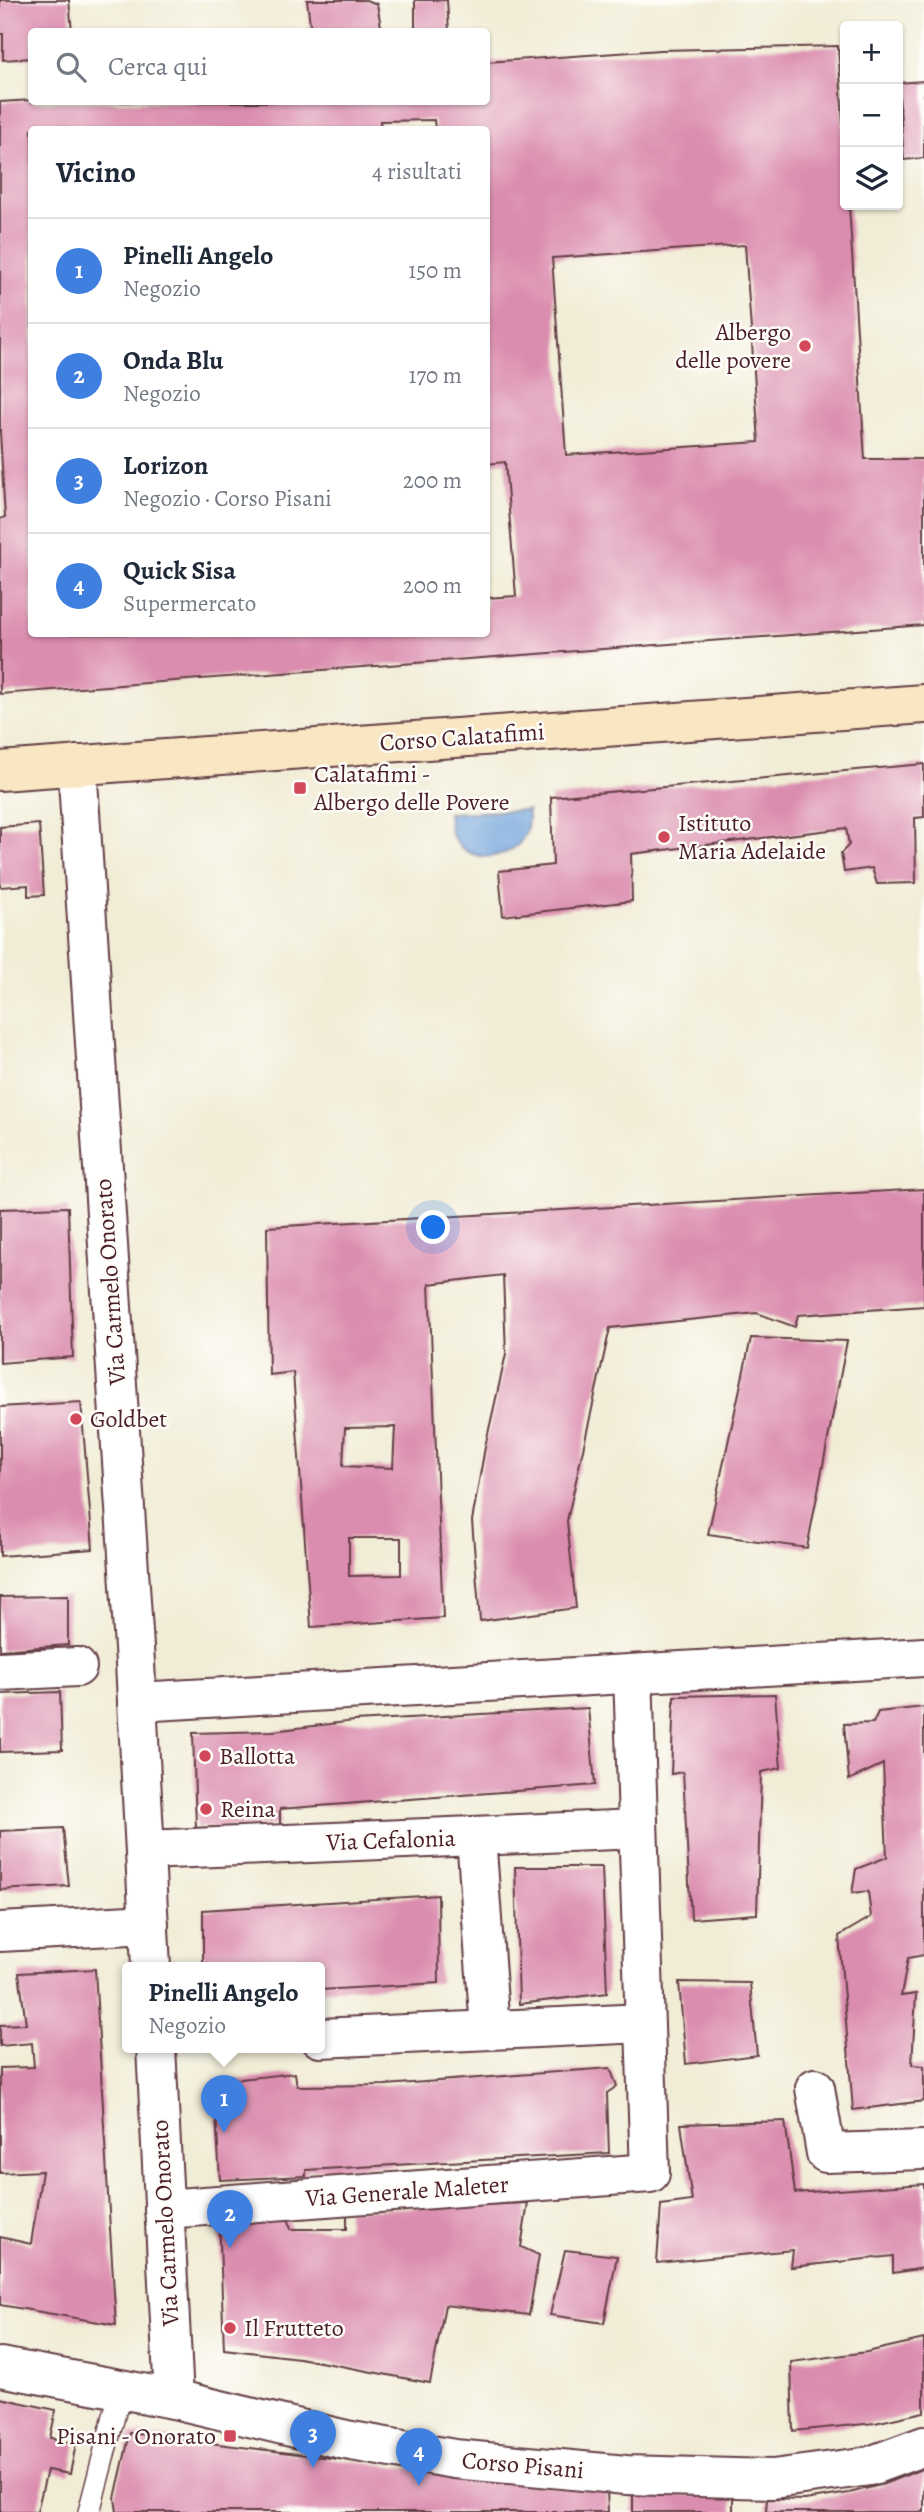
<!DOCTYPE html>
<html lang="it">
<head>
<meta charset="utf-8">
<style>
  body { margin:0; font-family:Alegreya,serif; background:#f2f2f3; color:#1f2937 }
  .controls { position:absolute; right:21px; top:21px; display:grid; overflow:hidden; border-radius:7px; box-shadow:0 2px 5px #0004 }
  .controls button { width:63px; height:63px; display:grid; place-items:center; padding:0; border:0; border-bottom:2px solid #e0e1e3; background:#fff; color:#1f2937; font:35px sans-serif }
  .you { position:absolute; left:434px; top:1228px; width:24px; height:24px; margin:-18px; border:5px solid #fff; border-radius:50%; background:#1a73e8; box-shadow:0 0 0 10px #1a73e833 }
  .badge { display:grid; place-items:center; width:46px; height:46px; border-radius:50%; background:#7c3aed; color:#fff; font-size:23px; font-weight:700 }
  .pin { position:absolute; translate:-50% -58px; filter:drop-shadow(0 2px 4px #0008) }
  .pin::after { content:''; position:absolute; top:37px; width:24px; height:21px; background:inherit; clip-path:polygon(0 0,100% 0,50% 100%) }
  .popup { position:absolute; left:122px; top:1962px; width:203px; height:91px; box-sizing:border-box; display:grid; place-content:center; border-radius:7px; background:#fff; filter:drop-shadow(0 2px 5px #0005); font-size:23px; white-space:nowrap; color:#747a83 }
  .popup b { font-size:26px; color:#1f2937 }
  .popup::after { content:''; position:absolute; left:50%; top:100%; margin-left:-14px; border:14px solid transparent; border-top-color:#fff }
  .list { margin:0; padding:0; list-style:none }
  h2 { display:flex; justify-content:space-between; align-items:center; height:91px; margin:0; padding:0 28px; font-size:30px }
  h2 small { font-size:23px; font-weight:400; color:#747a83 }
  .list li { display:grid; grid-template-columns:46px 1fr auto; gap:21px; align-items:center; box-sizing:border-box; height:105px; padding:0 28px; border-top:2px solid #e0e1e3 }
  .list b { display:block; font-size:26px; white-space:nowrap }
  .list p { margin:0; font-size:23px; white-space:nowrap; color:#747a83 }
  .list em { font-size:23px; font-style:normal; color:#747a83 }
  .icon { flex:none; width:38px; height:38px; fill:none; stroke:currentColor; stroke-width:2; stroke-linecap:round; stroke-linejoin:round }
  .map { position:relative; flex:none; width:924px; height:2512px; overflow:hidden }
  .search { position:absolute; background:#fff; box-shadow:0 2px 5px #0004; left:28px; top:28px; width:462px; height:77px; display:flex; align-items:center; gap:18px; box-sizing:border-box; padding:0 24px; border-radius:7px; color:#747a83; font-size:26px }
  .panel { position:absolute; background:#fff; box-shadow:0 2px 5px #0004; left:28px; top:126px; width:462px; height:511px; border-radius:7px }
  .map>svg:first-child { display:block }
  .water { fill:#6fa2db; stroke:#5c6083; stroke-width:2 }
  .building { fill:#db8daf; fill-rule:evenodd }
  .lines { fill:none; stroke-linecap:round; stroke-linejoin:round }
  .service-casing { stroke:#633e44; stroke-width:24 }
  .minor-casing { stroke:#633e44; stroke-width:42 }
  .secondary-casing { stroke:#633e44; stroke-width:42 }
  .service { stroke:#fff; stroke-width:21 }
  .minor { stroke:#fff; stroke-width:38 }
  .secondary { stroke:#f9e7c3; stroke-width:38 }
  .poi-dot { fill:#d1495b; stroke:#fdfcf7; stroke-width:2.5 }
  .labels { text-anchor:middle; stroke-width:5; stroke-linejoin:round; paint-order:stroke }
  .poi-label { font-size:24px; fill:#4a1f2b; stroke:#fdfcf7; text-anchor:start }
  .street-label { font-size:24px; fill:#4a1f2b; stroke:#fdfcf7 }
</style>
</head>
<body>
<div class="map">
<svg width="924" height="2512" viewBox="0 0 924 2512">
  <rect width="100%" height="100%" fill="#fdfcf7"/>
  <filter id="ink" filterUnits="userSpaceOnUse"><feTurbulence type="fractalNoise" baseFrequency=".0143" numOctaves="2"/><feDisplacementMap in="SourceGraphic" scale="14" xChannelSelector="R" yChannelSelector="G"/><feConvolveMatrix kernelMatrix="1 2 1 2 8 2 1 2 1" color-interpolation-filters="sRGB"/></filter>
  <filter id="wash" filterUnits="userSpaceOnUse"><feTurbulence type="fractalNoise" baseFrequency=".00686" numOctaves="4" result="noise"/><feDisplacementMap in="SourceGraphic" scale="28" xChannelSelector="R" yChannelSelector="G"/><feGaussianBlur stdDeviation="1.57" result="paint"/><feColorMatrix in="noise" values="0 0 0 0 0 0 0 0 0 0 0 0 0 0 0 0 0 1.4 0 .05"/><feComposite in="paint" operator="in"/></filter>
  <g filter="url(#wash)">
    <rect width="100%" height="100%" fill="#f1ecd5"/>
    <path class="water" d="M528,810C528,817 528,826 526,832C514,863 465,865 452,835C449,829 449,820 448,813Z"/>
    <g id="blocks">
      <g class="building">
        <path d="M0,0H69L72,32H32V58L3,60V34H0Z"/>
        <path d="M307,0H366L377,4L382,32H311Z"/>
        <path d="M415,0H447L449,32H415Z"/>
        <path d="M838,46L845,151V205H849L865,459H924V625L0,694V519L5,517L0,433V102L32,100V102H486V62L661,50ZM434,120L435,130H486V464L505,462L516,596L486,598V634H32V130H381L380,121ZM745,245L759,442L566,455L552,258Z"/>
        <path d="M924,81V158L904,160L898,83Z"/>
        <path d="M924,764V817L915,818L916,883L877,884L872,868L844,872L841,853L849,845L846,828L631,854L632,901L503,916L499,871L553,865L551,797Z"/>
        <path d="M39,824L44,895L28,896V885L0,887V827Z"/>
        <path d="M924,1189V1306L798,1315L795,1327L757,1313L610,1328L567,1521L576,1608L480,1621L472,1521L485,1447L506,1354L503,1275L429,1284L443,1618L311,1627L293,1372L269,1375L267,1227ZM395,1427L393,1468L343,1466L345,1428ZM349,1538H401V1575L349,1576Z"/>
        <path d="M68,1207L73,1357L0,1363V1209Z"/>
        <path d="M751,1338L847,1341L807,1548L708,1534Z"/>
        <path d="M81,1402L93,1549L0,1556V1407Z"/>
        <path d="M68,1596V1645L0,1650V1597Z"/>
        <path d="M60,1692L62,1750L0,1752V1694Z"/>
        <path d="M775,1694L781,1768L761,1772L757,1914L691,1919L683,1772L671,1774L674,1696Z"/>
        <path d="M924,1707V1955L908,1958L901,1996L916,1994L912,2065L924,2066V2101L853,2110L839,1936L871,1917L868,1891L852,1893L856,1869L887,1857L883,1764L849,1780L844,1724L873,1723L878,1712Z"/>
        <path d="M588,1708L595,1785L280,1809V1825L196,1828L193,1733L273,1731L354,1721Z"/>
        <path d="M63,1828L69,1886L0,1890V1831Z"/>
        <path d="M515,1867H602L607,1993L519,2004Z"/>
        <path d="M438,1895L439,1983L320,1990V1967H203V1910Z"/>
        <path d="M95,1969L110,2229L116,2325L0,2305V2237L31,2244L42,2171L0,2173V2068L34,2067L32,2043L0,2046V2025L26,2024L19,1973Z"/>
        <path d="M679,1982L750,1983L757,2055L686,2064Z"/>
        <path d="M610,2068L617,2086L607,2093L609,2153L306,2170V2176L220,2180L214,2082L295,2073L297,2086L385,2085Z"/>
        <path d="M785,2121L795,2193L924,2184V2268L893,2273V2256L791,2267L793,2250L657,2263L661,2205L692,2201L681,2124Z"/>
        <path d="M528,2203L521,2247L539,2255L529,2315L445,2305L430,2383L299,2358L224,2349L219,2216L286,2208L291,2229H347V2210Z"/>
        <path d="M565,2250L617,2256L604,2323L550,2315Z"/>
        <path d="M924,2339V2412L875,2423L793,2431L791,2362L867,2352Z"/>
        <path d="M0,2398L56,2410L50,2438L76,2444L70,2474L47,2470L37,2512H0Z"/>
        <path d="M130,2433L585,2490H607L608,2512H117L115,2498Z"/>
        <path d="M924,2468V2512H766L767,2499L805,2500L849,2493L884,2484Z"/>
        <path d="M633,2494L733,2497V2512H633Z"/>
      </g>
    </g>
  </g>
  <g filter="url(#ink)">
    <use href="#blocks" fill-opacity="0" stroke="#633e44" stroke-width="2"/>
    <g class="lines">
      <g class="service-casing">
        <path id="service" d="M89,2512L121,2389"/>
      </g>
      <g class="minor-casing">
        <g id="minor">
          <path d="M77,765L135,1663L151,1967"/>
          <path d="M0,1671L77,1667"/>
          <path d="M137,1702L924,1657"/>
          <path d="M476,1836L490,2030"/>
          <path d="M145,1850L638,1829"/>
          <path d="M0,1932L149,1924"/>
          <path d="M320,2038L644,2023"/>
          <path d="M156,2047L174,2399"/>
          <path d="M815,2088L826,2153L924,2150"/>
          <path d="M164,2209L650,2173L633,1674"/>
          <path d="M0,2367L174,2399L346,2440L454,2459L626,2475L773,2479L870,2466L924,2446"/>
        </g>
      </g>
      <g class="secondary-casing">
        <path id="secondary" d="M0,771L924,704"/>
      </g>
      <use href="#service" class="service"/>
      <use href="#minor" class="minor"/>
      <use href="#secondary" class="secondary"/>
    </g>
  </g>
  <g class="poi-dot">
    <circle cx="805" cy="346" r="7"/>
    <rect x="293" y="781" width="14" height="14" rx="3.5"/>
    <circle cx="664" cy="837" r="7"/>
    <circle cx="76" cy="1419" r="7"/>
    <circle cx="205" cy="1756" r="7"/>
    <circle cx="206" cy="1809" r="7"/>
    <circle cx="230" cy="2328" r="7"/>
    <rect x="223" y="2429" width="14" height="14" rx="3.5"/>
  </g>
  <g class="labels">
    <g class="poi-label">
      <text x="791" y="340" text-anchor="end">Albergo<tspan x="791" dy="28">delle povere</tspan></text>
      <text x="314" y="782">Calatafimi -<tspan x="314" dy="28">Albergo delle Povere</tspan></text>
      <text x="678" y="831">Istituto<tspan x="678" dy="28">Maria Adelaide</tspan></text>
      <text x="90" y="1427">Goldbet</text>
      <text x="219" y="1764">Ballotta</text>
      <text x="220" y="1817">Reina</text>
      <text x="244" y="2336">Il Frutteto</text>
      <text x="216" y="2444" text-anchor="end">Pisani - Onorato</text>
    </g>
    <g class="street-label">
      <text transform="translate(462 737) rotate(-4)" y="8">Corso Calatafimi</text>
      <text transform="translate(110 1282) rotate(-94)" y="8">Via Carmelo Onorato</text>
      <text transform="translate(391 1840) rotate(-2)" y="8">Via Cefalonia</text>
      <text transform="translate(407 2191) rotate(-4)" y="8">Via Generale Maleter</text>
      <text transform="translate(165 2223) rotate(-93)" y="8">Via Carmelo Onorato</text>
      <text transform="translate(523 2465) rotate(5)" y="8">Corso Pisani</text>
    </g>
  </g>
</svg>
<div class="controls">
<button>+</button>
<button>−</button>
<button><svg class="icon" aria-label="layers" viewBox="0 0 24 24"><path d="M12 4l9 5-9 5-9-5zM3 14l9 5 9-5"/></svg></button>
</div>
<div class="you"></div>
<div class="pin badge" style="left:224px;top:2133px;background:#3f7fe0">1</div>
<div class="popup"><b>Pinelli Angelo</b>Negozio</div>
<div class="pin badge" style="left:230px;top:2248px;background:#3f7fe0">2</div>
<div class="pin badge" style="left:313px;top:2468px;background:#3f7fe0">3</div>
<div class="pin badge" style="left:419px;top:2486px;background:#3f7fe0">4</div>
<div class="search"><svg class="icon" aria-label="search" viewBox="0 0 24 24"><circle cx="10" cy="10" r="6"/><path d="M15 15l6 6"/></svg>Cerca qui</div>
<section class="panel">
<h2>Vicino<small>4 risultati</small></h2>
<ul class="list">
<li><span class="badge" style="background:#3f7fe0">1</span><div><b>Pinelli Angelo</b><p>Negozio</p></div><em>150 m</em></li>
<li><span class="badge" style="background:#3f7fe0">2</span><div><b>Onda Blu</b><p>Negozio</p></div><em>170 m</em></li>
<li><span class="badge" style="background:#3f7fe0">3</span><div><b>Lorizon</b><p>Negozio · Corso Pisani</p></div><em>200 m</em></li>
<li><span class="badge" style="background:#3f7fe0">4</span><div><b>Quick Sisa</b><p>Supermercato</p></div><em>200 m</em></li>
</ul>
</section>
</div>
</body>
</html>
